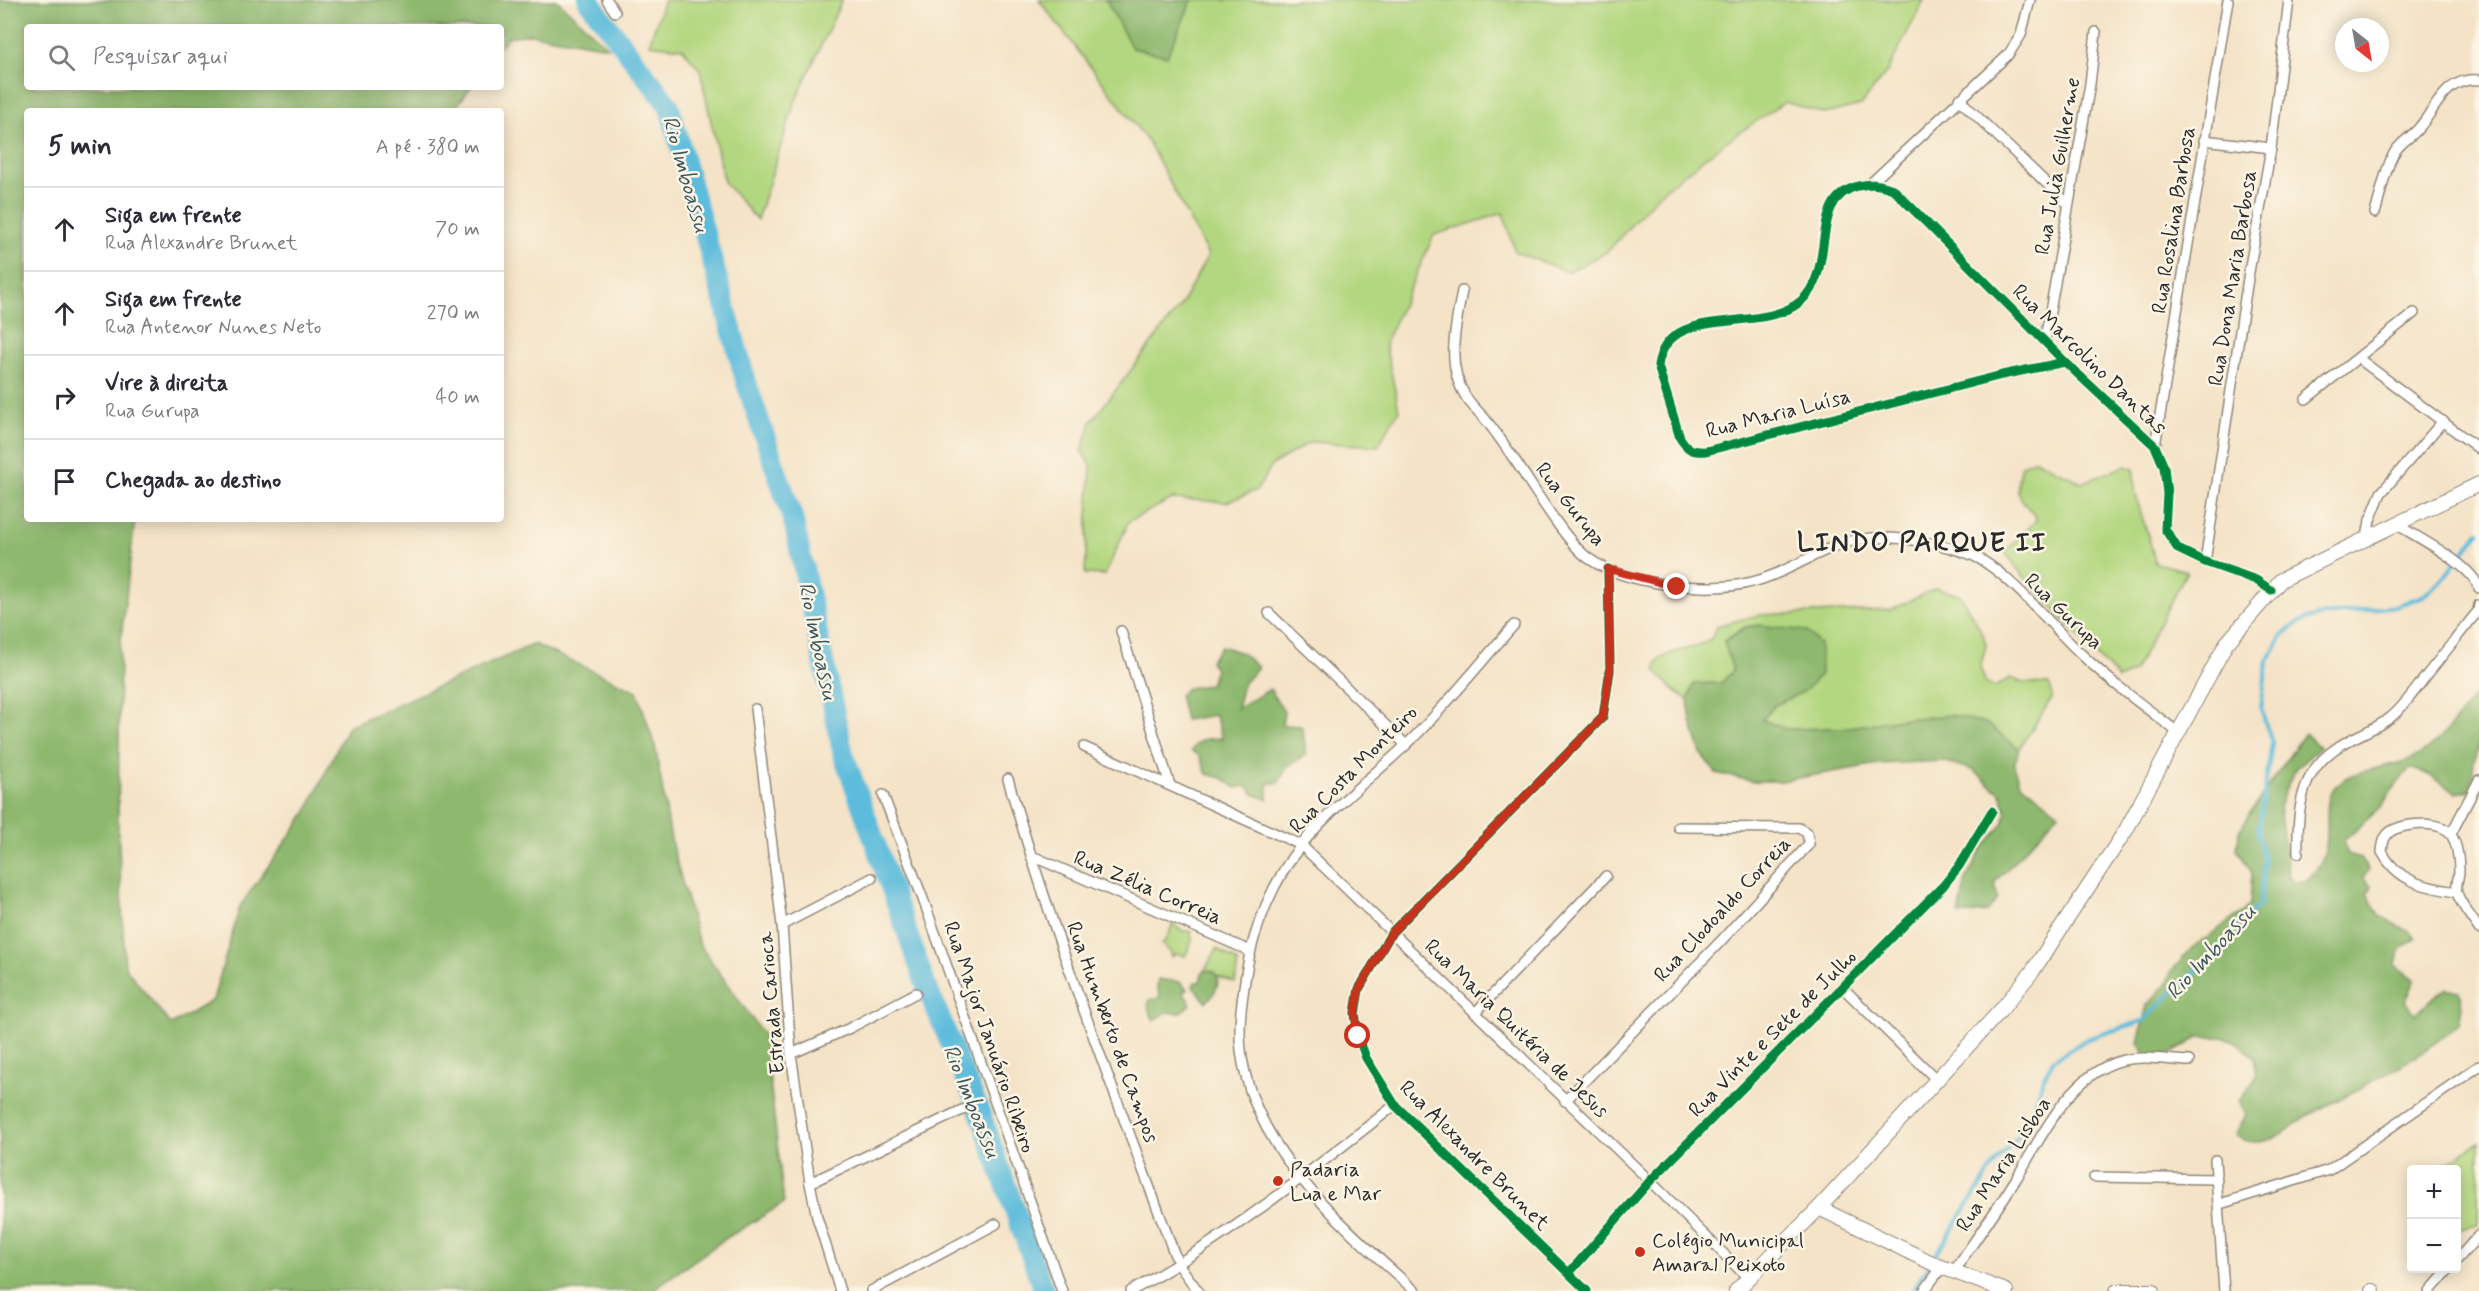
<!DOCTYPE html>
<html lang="pt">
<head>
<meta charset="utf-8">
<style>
  body { margin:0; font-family:Mynerve,sans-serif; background:#f2f2f3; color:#2b2b33 }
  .controls { position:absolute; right:18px; bottom:18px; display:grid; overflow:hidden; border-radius:6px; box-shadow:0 3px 15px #0003 }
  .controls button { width:54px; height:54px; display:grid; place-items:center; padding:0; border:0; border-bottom:2px solid #e1e1e2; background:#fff; color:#2b2b33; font:30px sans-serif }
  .compass { position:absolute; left:2335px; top:18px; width:54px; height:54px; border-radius:50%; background:#fff; box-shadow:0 3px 15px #0003; rotate:149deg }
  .stop { position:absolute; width:18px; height:18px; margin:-14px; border:4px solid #c8321e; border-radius:50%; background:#fff }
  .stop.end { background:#c8321e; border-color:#fff; box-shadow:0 2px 6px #0008 }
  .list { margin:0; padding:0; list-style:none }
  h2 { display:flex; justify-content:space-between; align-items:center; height:78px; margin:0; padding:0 24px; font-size:26px }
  h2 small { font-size:20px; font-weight:400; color:#7c7c81 }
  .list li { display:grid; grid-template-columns:39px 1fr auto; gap:18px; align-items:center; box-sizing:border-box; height:84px; padding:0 24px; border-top:2px solid #e1e1e2 }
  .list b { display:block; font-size:22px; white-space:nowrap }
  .list p { margin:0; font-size:20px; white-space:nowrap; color:#7c7c81 }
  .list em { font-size:20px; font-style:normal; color:#7c7c81 }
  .icon { flex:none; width:33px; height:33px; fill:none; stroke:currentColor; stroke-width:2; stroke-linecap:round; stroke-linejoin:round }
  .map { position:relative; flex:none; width:2479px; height:1291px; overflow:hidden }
  .search { position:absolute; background:#fff; box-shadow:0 3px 15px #0003; left:24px; top:24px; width:480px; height:66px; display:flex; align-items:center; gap:15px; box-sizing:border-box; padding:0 21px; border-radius:6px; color:#7c7c81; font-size:22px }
  .panel { position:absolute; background:#fff; box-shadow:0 3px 15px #0003; left:24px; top:108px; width:480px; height:414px; border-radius:6px }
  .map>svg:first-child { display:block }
  .green { fill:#b3d780; stroke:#6f8156; stroke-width:1.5 }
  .forest { fill:#8eb86e; stroke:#5c724c; stroke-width:1.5 }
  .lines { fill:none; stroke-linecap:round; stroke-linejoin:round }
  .stream { stroke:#5dbcdb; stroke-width:4 }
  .river { stroke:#5dbcdb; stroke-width:21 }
  .street-casing { stroke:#908779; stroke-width:12 }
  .secondary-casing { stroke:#908779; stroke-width:16 }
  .street { stroke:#fff; stroke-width:9 }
  .secondary { stroke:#fff; stroke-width:14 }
  .cycleway-casing { stroke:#fcf5e5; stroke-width:13 }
  .cycleway { stroke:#00873e; stroke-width:9 }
  .route { stroke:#c8321e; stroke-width:8 }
  .poi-dot { fill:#c8321e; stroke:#fcf5e5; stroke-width:2 }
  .labels { text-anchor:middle; stroke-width:5; stroke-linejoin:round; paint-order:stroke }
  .street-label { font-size:21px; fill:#2b2b2b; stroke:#fcf5e5 }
  .poi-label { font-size:21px; fill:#2b2b2b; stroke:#fcf5e5; text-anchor:start }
  .water-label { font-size:22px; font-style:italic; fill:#3a5660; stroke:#fcf5e5 }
  .district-label { font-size:27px; font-weight:bold; letter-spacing:1.5px; fill:#2b2b2b; stroke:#fcf5e5 }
</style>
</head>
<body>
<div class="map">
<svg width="2479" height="1291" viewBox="0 0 2479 1291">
  <rect width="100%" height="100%" fill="#fcf5e5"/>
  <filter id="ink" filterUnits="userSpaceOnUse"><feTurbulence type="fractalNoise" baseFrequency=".0167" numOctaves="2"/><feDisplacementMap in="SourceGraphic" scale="12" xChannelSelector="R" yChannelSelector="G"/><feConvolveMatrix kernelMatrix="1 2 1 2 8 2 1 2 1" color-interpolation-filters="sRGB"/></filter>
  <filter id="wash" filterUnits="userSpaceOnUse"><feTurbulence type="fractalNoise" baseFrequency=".008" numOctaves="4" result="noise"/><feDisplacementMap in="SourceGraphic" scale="24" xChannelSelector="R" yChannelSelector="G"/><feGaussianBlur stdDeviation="1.35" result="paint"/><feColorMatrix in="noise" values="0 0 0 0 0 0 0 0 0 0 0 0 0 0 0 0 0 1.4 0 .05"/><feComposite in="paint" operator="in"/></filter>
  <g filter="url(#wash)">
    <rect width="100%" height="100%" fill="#f4e3c7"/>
    <g class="green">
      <path d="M664,0H842L795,102L757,220L724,182L700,70L682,48L649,44Z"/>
      <path d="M1039,0H1106L1132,48L1167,55L1192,0H1924L1887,72L1861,105L1825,114L1785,102L1724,143L1659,194L1607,252L1568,272L1515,252L1503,213L1434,235L1385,343L1399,410L1378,446L1310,442L1272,465L1257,490L1227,502L1172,499L1129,521L1105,575L1085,574L1091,465L1082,452L1091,422L1181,305L1208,255L1149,143Z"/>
      <path d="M2035,459L2082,483L2125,466L2134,469C2132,501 2150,532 2155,563L2187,571L2134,672L2118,679L2020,572L2005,552L2037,519C2019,495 2013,498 2021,466Z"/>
      <path d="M1936,588L1960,595L1983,634L1986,646L1980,667L1986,684L1995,687L2010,678L2025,683L2050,684L2052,698L2019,749L1986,723L1903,719L1843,728L1786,729L1762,720L1775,705L1805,691L1759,625L1745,627L1724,641L1733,671L1721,683L1694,684L1688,700L1671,688L1655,670L1658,660L1674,652L1695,647L1711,639L1717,626L1758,615L1891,610Z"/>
      <path d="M1172,924L1183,931H1191L1192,941L1185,956L1177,954L1171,957V952L1161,944C1168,940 1170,932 1172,924Z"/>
      <path d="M1217,949L1238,962L1235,983L1204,971Z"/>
      <path d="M2479,1142L2478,1225L2457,1230L2456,1170L2437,1169Z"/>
    </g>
    <g class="forest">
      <path d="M0,0H557L608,47L530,34L508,37L501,46V27H27V87H471L453,111H27V519H135L120,647L118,828L125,967L171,1025L213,1000L240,906L306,813L348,726L534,644L637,691L655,746L672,845L699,944L765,1037L784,1203L725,1239L651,1291H0Z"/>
      <path d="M1106,0H1192L1167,56L1132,48Z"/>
      <path d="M1759,625L1806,631L1820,644L1821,674L1805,691L1775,705L1762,720L1786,729L1843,728L1903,719L1951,715L1986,723L2019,749L2014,766L2020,782L2059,813L1995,882L1998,899L1987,912L1959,915L1966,879L1982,849L2003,824L2006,813L2002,795L1973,770L1943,761L1878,764L1781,781H1751L1716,773L1701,754L1691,721L1688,700L1694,684L1721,683L1733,671L1724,641L1746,627Z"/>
      <path d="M1221,646L1242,653L1258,667L1243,684L1237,709L1270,689L1284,712L1282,725L1301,726C1306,735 1303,745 1307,754L1288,766L1279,782L1268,784V799L1255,795L1247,786L1236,788L1222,778L1207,774L1199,755L1191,751C1199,737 1209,739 1222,738L1215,715L1185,720L1179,695L1187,688L1210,685L1215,669L1210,661Z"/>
      <path d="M2479,691V748L2474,761L2471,790L2456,793L2429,775L2411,768L2391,791L2383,805L2343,842L2348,854L2361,858L2369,870L2363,878L2372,887L2367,893L2379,916L2410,932L2415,939L2401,949L2395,965L2415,980L2405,1002L2416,1014L2435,996L2447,988L2459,991L2462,1006L2459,1024C2415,1062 2360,1088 2309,1115C2297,1122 2286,1132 2274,1138C2260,1144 2246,1143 2235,1135L2246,1114L2239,1101L2257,1076L2254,1057L2241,1045L2223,1037H2199L2171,1054L2146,1056L2138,1043L2147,1005L2165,985L2173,969L2193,947L2244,911L2250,903L2252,873L2237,849L2239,833L2246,819L2305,733L2320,748L2297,767L2285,790L2279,807L2289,876L2293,881C2305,883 2308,880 2315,871C2337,843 2320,811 2332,791C2349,764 2398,771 2423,752C2445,737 2462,711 2479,691Z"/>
      <path d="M1209,970C1226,976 1215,994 1206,1002L1193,986L1195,982H1200L1202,973Z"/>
      <path d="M1158,979L1180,982L1187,989L1183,992L1191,1004L1180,1013L1167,1012L1154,1021L1148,1008L1149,1000L1160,998L1157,986Z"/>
    </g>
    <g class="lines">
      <path class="stream" d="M1912,1291L1996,1162L2027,1127L2040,1086L2053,1060L2087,1039L2143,1021L2204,963L2260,904L2264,861L2258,833L2272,743L2261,709L2267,662L2281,637L2297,623L2317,616L2396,606L2423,596L2443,579L2479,532"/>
      <path class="river" d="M588,0L669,106L747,385L793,519L843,753L925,983L978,1108L1044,1291"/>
    </g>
  </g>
  <g filter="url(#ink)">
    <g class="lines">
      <g class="street-casing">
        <g id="street">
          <path d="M607,0L615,12"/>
          <path d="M1959,99L2068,204"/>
          <path d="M2204,140L2271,148"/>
          <path d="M1871,183L2008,55L2021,35L2030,0"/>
          <path d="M2375,213C2381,195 2384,172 2393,155C2398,144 2410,138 2418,129C2437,108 2445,77 2479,80"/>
          <path d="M1462,291C1456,325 1445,365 1466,397C1471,405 1479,412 1485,419C1496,432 1505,446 1514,459C1532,485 1565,541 1588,558C1627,586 1711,594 1756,581C1788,572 1815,552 1847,542C1882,532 1930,541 1964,552C2003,564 2048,623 2079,652C2110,682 2145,707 2179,733"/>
          <path d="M2045,340L2090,84L2096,32"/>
          <path d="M2358,358L2479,449"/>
          <path d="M2065,362L2002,375L1706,451C1692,452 1688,450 1680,438L1658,366C1667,301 1761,336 1801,301C1838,268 1807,199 1858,186C1872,183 1879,184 1893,189L2065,362L2155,446L2164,467L2167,494L2165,529L2178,549L2205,562L2256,580L2271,590"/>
          <path d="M2306,399L2414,313"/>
          <path d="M2155,446L2228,0"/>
          <path d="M2396,524C2418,538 2471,564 2479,588"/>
          <path d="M2367,538L2370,520L2381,493L2443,421"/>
          <path d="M2205,562L2249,272L2271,148L2289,0"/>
          <path d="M1269,613L1406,745"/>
          <path d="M1121,631L1170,785"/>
          <path d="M755,709L782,925L791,1054L810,1183L817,1217L840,1291"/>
          <path d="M1084,747L1301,845L1650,1181L1749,1279"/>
          <path d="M1008,779C1054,940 1116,1096 1174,1253L1179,1265L1198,1291"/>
          <path d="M883,795L923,899L1062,1291"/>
          <path d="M2451,834L2479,780"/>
          <path d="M2298,853C2297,811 2300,771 2338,747C2354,736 2374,730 2390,718C2404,707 2415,690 2426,676C2443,655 2460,633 2478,611L2479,605"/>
          <path d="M1032,856L1250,951"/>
          <path d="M2456,892C2425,887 2398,882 2382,852C2383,840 2385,832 2398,828C2412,823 2441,821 2451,834C2457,844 2459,860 2459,871C2459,877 2455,887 2457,893C2461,905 2472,918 2479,929"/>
          <path d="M782,925L872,878"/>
          <path d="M1842,987L1937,1080"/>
          <path d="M1475,1013L1606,876"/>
          <path d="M791,1054L850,1028L916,993"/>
          <path d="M1565,1101L1720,942L1809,844L1807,833L1799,828L1678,827"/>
          <path d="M2215,1160L2224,1291"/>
          <path d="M2094,1177L2217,1179"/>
          <path d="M810,1183L962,1110"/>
          <path d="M2220,1204L2329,1170L2479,1066"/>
          <path d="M2456,1261L2479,1235"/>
          <path d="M1954,1271C1975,1240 1997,1210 2016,1179C2041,1138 2069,1075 2120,1061C2142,1055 2167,1060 2189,1061"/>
          <path d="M1569,1273L1650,1181L1943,886L1959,866L1992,811"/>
          <path d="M871,1291L996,1224"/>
          <path d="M1131,1291C1226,1239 1310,1172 1395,1105"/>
          <path d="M1415,1291C1345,1228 1252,1150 1241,1050C1238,1024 1242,1000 1246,974C1253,929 1274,878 1303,843C1333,806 1371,778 1405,746C1444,709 1478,665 1514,625"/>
          <path d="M1587,1291L1395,1105L1366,1058L1358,1036L1355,1013L1359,989L1392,932L1603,717L1610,670L1608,569"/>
          <path d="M1924,1291L1942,1267"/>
          <path d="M2430,1291L2450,1268"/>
        </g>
      </g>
      <g class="secondary-casing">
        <g id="secondary">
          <path d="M1819,1208L1936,1265L2006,1291"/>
          <path d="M1736,1291L1819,1208L2000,1011L2032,972L2126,830L2226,644L2281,580L2479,484"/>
          <path d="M2117,1291H2153"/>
          <path d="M2372,1291H2373"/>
        </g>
      </g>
      <use href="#street" class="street"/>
      <use href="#secondary" class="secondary"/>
      <g class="cycleway-casing">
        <g id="cycleway">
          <path d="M2065,362L2002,375L1706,451C1692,452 1688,450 1680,438L1658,366C1667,301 1761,336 1801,301C1838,268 1807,199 1858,186C1872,183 1879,184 1893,189L2065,362L2155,446L2164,467L2167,494L2165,529L2178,549L2205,562L2256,580L2271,590"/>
          <path d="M1569,1273L1650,1181L1943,886L1959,866L1992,811"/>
          <path d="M1587,1291L1395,1105L1366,1058L1358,1036L1355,1013L1359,989L1392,932L1603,717L1610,670L1608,569"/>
        </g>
      </g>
      <use href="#cycleway" class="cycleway"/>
    </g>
  </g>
  <g class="lines" filter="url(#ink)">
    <path class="route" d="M1358,1036L1355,1013L1359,989L1392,932L1603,717L1610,670L1608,569L1677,587"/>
  </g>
  <g class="poi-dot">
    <circle cx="1278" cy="1181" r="6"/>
    <circle cx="1640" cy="1252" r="6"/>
  </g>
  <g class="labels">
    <g class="street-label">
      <text transform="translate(2057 166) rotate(-80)" y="7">Rua Julia Guilherme</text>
      <text transform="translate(2173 220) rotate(-81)" y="7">Rua Rosalina Barbosa</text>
      <text transform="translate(2232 278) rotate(-81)" y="7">Rua Dona Maria Barbosa</text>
      <text transform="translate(2090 359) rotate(44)" y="7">Rua Marcolino Dantas</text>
      <text transform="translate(1778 413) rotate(-14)" y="7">Rua Maria Luísa</text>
      <text transform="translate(1571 504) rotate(52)" y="7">Rua Gurupa</text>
      <text transform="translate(2064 611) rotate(44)" y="7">Rua Gurupa</text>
      <text transform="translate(1353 769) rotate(-45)" y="7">Rua Costa Monteiro</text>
      <text transform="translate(1148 887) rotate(23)" y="7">Rua Zélia Correia</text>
      <text transform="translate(1722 909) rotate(-47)" y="7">Rua Clodoaldo Correia</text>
      <text transform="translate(771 1003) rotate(-95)" y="7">Estrada Carioca</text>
      <text transform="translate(1517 1028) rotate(44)" y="7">Rua Maria Quitéria de Jesus</text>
      <text transform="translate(1113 1032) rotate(70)" y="7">Rua Humberto de Campos</text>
      <text transform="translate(1772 1033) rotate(-45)" y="7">Rua Vinte e Sete de Julho</text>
      <text transform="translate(990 1037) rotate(71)" y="7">Rua Major Januário Ribeiro</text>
      <text transform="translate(1475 1155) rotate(45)" y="7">Rua Alexandre Brunet</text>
      <text transform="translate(2003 1164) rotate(-57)" y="7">Rua Maria Lisboa</text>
    </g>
    <g class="poi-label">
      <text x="1290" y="1176">Padaria<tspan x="1290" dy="24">Lua e Mar</tspan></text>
      <text x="1652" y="1247">Colégio Municipal<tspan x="1652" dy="24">Amaral Peixoto</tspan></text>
    </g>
    <g class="water-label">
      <text transform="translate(687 174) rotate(74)" y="8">Rio Imboassu</text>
      <text transform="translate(819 641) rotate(78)" y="8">Rio Imboassu</text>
      <text transform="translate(2210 951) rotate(-47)" y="8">Rio Imboassu</text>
      <text transform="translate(973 1101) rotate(68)" y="8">Rio Imboassu</text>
    </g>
    <g class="district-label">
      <text x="1922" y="551">LINDO PARQUE II</text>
    </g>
  </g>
</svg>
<div class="controls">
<button>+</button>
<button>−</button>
</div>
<svg class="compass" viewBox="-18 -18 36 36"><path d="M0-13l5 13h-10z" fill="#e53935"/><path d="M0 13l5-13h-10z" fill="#7c7c81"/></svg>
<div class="stop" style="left:1358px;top:1036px"></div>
<div class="stop end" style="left:1677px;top:587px"></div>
<div class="search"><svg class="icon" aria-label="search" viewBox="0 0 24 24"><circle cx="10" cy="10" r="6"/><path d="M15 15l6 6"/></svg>Pesquisar aqui</div>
<section class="panel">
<h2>5 min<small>A pé · 380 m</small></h2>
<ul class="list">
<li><svg class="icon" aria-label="ahead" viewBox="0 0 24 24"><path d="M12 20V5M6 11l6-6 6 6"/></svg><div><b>Siga em frente</b><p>Rua Alexandre Brunet</p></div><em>70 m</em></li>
<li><svg class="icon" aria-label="ahead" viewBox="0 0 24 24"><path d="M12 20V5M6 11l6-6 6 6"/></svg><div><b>Siga em frente</b><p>Rua Antenor Nunes Neto</p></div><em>270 m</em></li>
<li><svg class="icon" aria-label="right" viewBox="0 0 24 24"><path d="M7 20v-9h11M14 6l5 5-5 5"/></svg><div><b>Vire à direita</b><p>Rua Gurupa</p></div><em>40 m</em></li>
<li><svg class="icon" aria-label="arrive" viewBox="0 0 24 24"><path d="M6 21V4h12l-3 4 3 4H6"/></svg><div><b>Chegada ao destino</b></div></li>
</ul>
</section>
</div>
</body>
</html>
